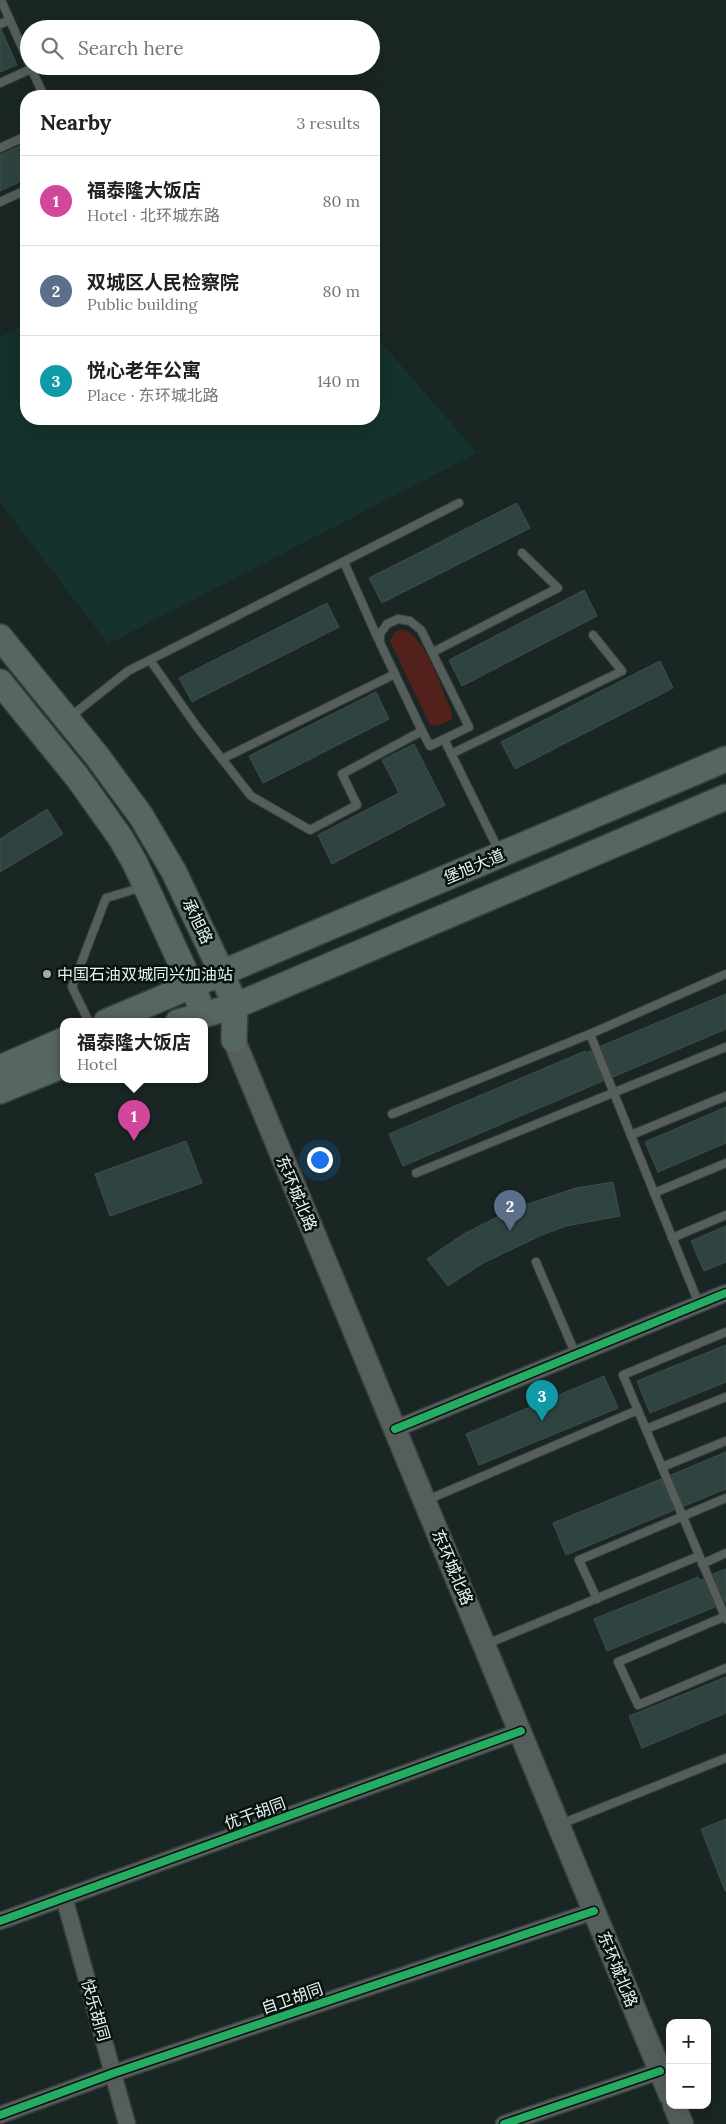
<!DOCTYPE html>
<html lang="en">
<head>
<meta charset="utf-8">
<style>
  body { margin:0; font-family:Lora,"Noto Sans SC",serif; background:#f2f2f2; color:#202124 }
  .controls { position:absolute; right:15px; bottom:15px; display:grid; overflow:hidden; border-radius:10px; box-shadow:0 5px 20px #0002 }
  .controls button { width:45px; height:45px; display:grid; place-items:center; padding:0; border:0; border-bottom:1px solid #e0e0e0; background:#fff; color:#202124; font:25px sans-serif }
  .you { position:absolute; left:319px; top:1159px; width:18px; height:18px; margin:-12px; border:4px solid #fff; border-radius:50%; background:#1a73e8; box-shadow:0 0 0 8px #1a73e833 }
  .badge { display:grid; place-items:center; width:32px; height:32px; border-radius:50%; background:#596060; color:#fff; font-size:16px; font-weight:700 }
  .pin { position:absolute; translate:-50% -41px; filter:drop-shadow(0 1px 2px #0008) }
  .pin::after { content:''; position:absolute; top:26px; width:18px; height:15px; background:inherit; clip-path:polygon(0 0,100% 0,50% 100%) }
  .popup { position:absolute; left:60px; top:1018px; width:148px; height:65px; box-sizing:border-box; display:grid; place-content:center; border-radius:10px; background:#fff; filter:drop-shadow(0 1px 4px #0005); font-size:16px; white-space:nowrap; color:#757577 }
  .popup b { font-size:19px; color:#202124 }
  .popup::after { content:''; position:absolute; left:50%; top:100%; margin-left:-10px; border:10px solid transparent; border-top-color:#fff }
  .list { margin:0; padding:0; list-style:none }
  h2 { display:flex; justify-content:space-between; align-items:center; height:65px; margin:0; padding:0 20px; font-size:21px }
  h2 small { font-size:16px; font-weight:400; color:#757577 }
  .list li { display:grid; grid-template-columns:32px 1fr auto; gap:15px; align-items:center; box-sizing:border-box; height:90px; padding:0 20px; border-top:1px solid #e0e0e0 }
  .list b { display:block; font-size:19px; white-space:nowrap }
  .list p { margin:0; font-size:16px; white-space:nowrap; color:#757577 }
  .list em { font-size:16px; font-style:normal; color:#757577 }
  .icon { flex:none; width:28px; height:28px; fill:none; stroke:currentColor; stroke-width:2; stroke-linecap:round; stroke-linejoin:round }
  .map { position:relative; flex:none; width:726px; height:2124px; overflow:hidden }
  .search { position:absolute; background:#fff; box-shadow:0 5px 20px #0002; left:20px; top:20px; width:360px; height:55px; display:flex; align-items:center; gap:12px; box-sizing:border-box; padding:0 18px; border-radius:28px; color:#757577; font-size:19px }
  .panel { position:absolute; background:#fff; box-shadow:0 5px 20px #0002; left:20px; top:90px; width:360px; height:335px; border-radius:20px }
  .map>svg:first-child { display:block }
  .built { fill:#15322c }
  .green { fill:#53211b }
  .building { fill:#2f4440; stroke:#424d4a }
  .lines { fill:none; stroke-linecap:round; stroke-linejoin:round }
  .service-casing { stroke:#37403e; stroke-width:10 }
  .minor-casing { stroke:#37403e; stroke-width:19 }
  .secondary-casing { stroke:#37403e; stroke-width:25 }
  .primary-casing { stroke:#37403e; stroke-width:28 }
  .service { stroke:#565e5c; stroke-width:8 }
  .minor { stroke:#565e5c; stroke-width:16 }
  .secondary { stroke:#565e5c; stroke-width:22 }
  .primary { stroke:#566662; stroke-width:25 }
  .cycleway-casing { stroke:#08120f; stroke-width:11 }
  .cycleway { stroke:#26ab63; stroke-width:8 }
  .poi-dot { fill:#9faca9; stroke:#08120f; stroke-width:2 }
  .labels { text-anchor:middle; stroke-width:5; stroke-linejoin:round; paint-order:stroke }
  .street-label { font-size:16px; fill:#e6f4f0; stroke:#08120f }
  .poi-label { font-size:16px; fill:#e6f4f0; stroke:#08120f; text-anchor:start }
</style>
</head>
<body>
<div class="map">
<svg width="726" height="2124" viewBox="0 0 726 2124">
  <rect width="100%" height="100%" fill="#1a2624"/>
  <path class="built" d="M26,323V419H374V334L477,453L108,644L0,502V337Z"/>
  <path class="green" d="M402,629C426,637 439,683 449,705L452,714L451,720L437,726L430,725L390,641L395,632Z"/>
  <g class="building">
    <path d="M1,29L17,65L0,72V30Z"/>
    <path d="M26,143V179L0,191V155Z"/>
    <path d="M517,503L530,528L382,603L369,578Z"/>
    <path d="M584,590L597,616L462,686L449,660Z"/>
    <path d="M327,603L339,627L192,702L179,678Z"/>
    <path d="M660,661L673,688L515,769L501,742Z"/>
    <path d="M376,692L389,719L263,783L249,756Z"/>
    <path d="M414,744L445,805L332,864L318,835L399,793L382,760Z"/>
    <path d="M47,809L63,834L0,872V839Z"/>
    <path d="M726,994V1029L613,1077L601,1046Z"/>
    <path d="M585,1051L586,1053L591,1051L603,1081L403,1166L389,1134Z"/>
    <path d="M726,1107V1143L658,1172L645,1142Z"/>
    <path d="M186,1141L202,1183L110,1216L95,1174Z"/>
    <path d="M613,1182L620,1216L566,1226L542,1235L483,1263L448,1286L427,1259L462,1235L513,1209L576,1188Z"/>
    <path d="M726,1226V1262L704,1271L691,1241Z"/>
    <path d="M726,1345V1382L650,1413L637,1381Z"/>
    <path d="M604,1376L618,1408L479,1465L466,1434Z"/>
    <path d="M726,1452V1489L684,1506L671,1475Z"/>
    <path d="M661,1479L674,1510L566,1555L553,1523Z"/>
    <path d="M726,1569V1602H725L713,1574Z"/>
    <path d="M698,1577L699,1580L703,1579L715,1607L607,1651L594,1619Z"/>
    <path d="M726,1677V1713L642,1748L629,1716Z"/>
    <path d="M726,1819V1891H725L701,1829Z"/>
  </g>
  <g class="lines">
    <g class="service-casing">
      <g id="service">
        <path d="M1,0L29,63"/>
        <path d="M0,24L10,20"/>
        <path d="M30,66L44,96"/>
        <path d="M0,83L31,69"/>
        <path d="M0,148L26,136"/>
        <path d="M0,202L26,190"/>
        <path d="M344,562L378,639"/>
        <path d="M433,652L558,588L522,553"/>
        <path d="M150,660L197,727L251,796L310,830L357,805L342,774L422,731"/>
        <path d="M70,717L128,671L459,503"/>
        <path d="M444,739L469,727L421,630L410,621L398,619L387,624L380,634V643L422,731L430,746L444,739L500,853"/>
        <path d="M451,754L622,671L593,635"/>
        <path d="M222,759L395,674"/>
        <path d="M89,1022L72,987L106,898L143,887"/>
        <path d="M590,1034L699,1304"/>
        <path d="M392,1114L590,1034L726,974"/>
        <path d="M631,1135L726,1096"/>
        <path d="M416,1173L726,1047"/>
        <path d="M654,1193L726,1163"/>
        <path d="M672,1238L726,1215"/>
        <path d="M536,1262L576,1355"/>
        <path d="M726,1332L623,1375L726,1619"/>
        <path d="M646,1429L726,1397"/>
        <path d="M662,1467L726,1441"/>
        <path d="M427,1500L638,1410"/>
        <path d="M702,1564L726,1553"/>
        <path d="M597,1599L579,1560L726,1498"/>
        <path d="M726,1616L618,1662L638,1705L726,1668"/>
        <path d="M487,1644L699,1556"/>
        <path d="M561,1824L726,1758"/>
      </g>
    </g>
    <g class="minor-casing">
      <g id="minor">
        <path d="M395,1429L726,1293"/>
        <path d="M64,1897L127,2124"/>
        <path d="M0,1921L521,1731"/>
        <path d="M0,2115L114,2073L594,1911"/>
        <path d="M504,2124L660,2071"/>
      </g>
    </g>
    <g class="secondary-casing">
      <g id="secondary">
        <path d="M234,1040L670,2095"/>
        <path d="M674,2105L682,2124"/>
      </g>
    </g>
    <g class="primary-casing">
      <g id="primary">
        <path d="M0,637L97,756L141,816L174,872L222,973L235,1006L234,1040"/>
        <path d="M0,682L78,778L120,837L135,863L198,1000"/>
        <path d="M106,1022L726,759"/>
        <path d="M178,1022L235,1006L726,797"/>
        <path d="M0,1068L64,1040"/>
        <path d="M0,1091L64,1065"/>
      </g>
    </g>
    <use href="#service" class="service"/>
    <use href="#minor" class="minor"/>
    <use href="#secondary" class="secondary"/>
    <use href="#primary" class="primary"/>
    <g class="cycleway-casing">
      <g id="cycleway">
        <path d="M395,1429L726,1293"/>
        <path d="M0,1921L521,1731"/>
        <path d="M0,2115L114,2073L594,1911"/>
        <path d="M504,2124L660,2071"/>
      </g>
    </g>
    <use href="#cycleway" class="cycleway"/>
  </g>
  <circle class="poi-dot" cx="47" cy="974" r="5"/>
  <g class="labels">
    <g class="street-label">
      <text transform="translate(474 866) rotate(-23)" y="6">堡旭大道</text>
      <text transform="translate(198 921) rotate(64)" y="6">承旭路</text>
      <text transform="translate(297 1193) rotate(67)" y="6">东环城北路</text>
      <text transform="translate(453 1567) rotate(67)" y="6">东环城北路</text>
      <text transform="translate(255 1813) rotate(-20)" y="6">优干胡同</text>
      <text transform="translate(618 1969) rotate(68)" y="6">东环城北路</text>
      <text transform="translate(292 1998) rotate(-19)" y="6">自卫胡同</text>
      <text transform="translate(96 2010) rotate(74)" y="6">快乐胡同</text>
    </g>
    <g class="poi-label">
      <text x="57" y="980">中国石油双城同兴加油站</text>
    </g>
  </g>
</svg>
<div class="controls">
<button>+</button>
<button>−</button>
</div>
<div class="you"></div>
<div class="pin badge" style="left:134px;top:1141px;background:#d1479c">1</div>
<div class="popup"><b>福泰隆大饭店</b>Hotel</div>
<div class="pin badge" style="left:510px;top:1231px;background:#5c6f8a">2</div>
<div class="pin badge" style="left:542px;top:1421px;background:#0f9aa8">3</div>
<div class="search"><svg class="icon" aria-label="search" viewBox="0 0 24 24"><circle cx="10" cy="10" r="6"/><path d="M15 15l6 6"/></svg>Search here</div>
<section class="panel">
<h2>Nearby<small>3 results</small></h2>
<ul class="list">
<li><span class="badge" style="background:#d1479c">1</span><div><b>福泰隆大饭店</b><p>Hotel · 北环城东路</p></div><em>80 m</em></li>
<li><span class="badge" style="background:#5c6f8a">2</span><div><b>双城区人民检察院</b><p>Public building</p></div><em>80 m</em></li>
<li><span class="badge" style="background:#0f9aa8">3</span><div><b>悦心老年公寓</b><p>Place · 东环城北路</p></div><em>140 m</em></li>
</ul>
</section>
</div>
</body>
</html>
